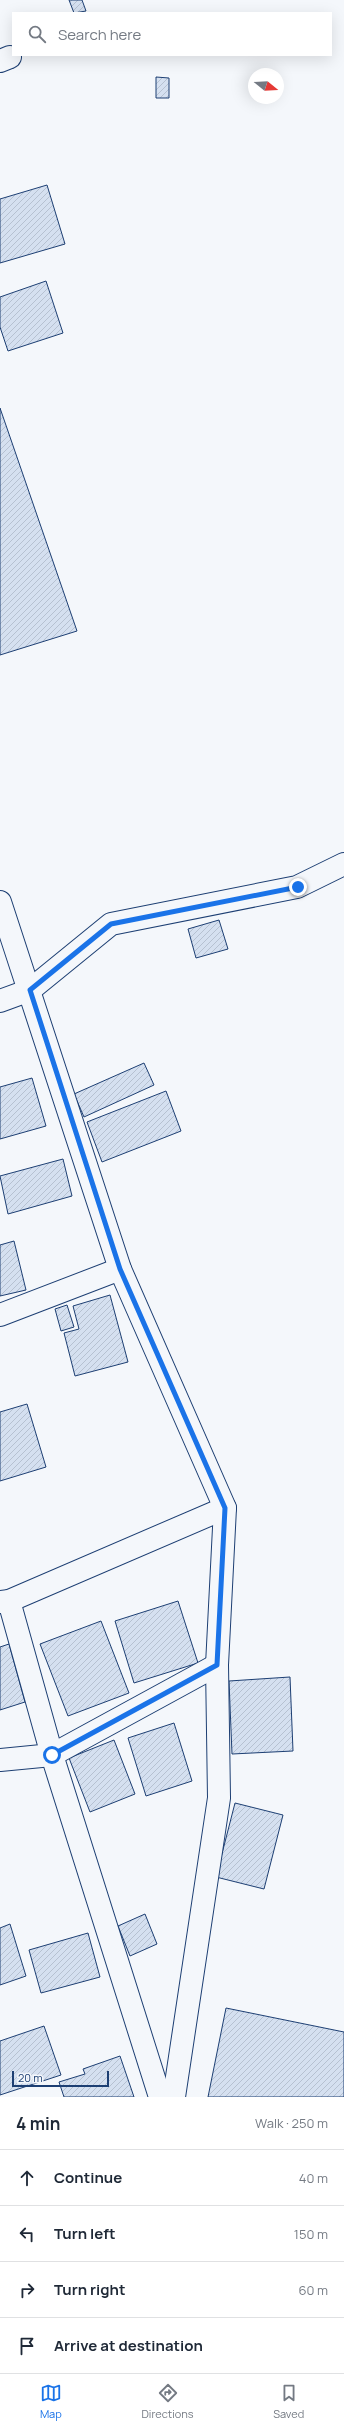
<!DOCTYPE html>
<html lang="en">
<head>
<meta charset="utf-8">
<style>
  body { margin:0; font-family:Manrope,sans-serif; background:#f6f6f7; color:#1f2937 }
  .compass { position:absolute; left:248px; top:68px; width:36px; height:36px; border-radius:50%; background:#fff; box-shadow:0 4px 16px #0002; rotate:108deg }
  .scale { position:absolute; left:12px; bottom:10px; width:97px; box-sizing:border-box; padding-left:4px; border:2px solid #1d3f73; border-top:0; font-size:11px; line-height:14px; white-space:nowrap; color:#1d3f73; -webkit-text-stroke:3px #f4f7fb; paint-order:stroke }
  .stop { position:absolute; width:12px; height:12px; margin:-9px; border:3px solid #1a73e8; border-radius:50%; background:#fff }
  .stop.end { background:#1a73e8; border-color:#fff; box-shadow:0 1px 4px #0008 }
  .list { margin:0; padding:0; list-style:none }
  h2 { display:flex; justify-content:space-between; align-items:center; height:52px; margin:0; padding:0 16px; font-size:17px }
  h2 small { font-size:13px; font-weight:400; color:#747a83 }
  .list li { display:grid; grid-template-columns:26px 1fr auto; gap:12px; align-items:center; box-sizing:border-box; height:56px; padding:0 16px; border-top:1px solid #e0e1e3 }
  .list b { display:block; font-size:15px; white-space:nowrap }
  .list em { font-size:13px; font-style:normal; color:#747a83 }
  .icon { flex:none; width:22px; height:22px; fill:none; stroke:currentColor; stroke-width:2; stroke-linecap:round; stroke-linejoin:round }
  .map { position:relative; flex:none; width:344px; height:2097px; overflow:hidden }
  .search { position:absolute; background:#fff; box-shadow:0 4px 16px #0002; left:12px; right:12px; top:12px; height:44px; display:flex; align-items:center; gap:10px; box-sizing:border-box; padding:0 14px; border-radius:0px; color:#747a83; font-size:15px }
  .sheet { height:276px; background:#fff }
  nav { display:flex; justify-content:space-around; align-items:center; box-sizing:border-box; height:56px; border-top:1px solid #e0e1e3; background:#fff; font-size:11px; color:#747a83 }
  nav a { display:grid; justify-items:center; gap:2px }
  nav .on { color:#1a73e8 }
  .map>svg:first-child { display:block }
  .building { fill:url(#building-hatch); stroke:#1d3f73 }
  .lines { fill:none; stroke-linecap:round; stroke-linejoin:round }
  .minor-casing { stroke:#1d3f73; stroke-width:24 }
  .minor { stroke:#f4f7fb; stroke-width:22 }
  .route { stroke:#1a73e8; stroke-width:5 }
</style>
</head>
<body>
<div class="map">
<svg width="344" height="2097" viewBox="0 0 344 2097">
  <defs>
    <pattern id="building-hatch" width="6" height="6" patternUnits="userSpaceOnUse"><rect width="6" height="6" fill="#d5e0f0"/><path d="M-1 1l2-2M0 6l6-6M5 7l2-2" fill="none" stroke="#b6c1d1"/></pattern>
  </defs>
  <rect width="100%" height="100%" fill="#f4f7fb"/>
  <g class="building">
    <path d="M69,0H82L86,11L74,13Z"/>
    <path d="M156,77L169,78V98H156Z"/>
    <path d="M47,185L65,244L0,263V199Z"/>
    <path d="M46,281L63,333L8,351L0,327V297Z"/>
    <path d="M0,408L77,631L0,655Z"/>
    <path d="M219,920L228,949L196,958L188,929Z"/>
    <path d="M144,1063L154,1085L84,1117L74,1094Z"/>
    <path d="M32,1078L46,1126L0,1139V1087Z"/>
    <path d="M166,1091L181,1131L102,1162L87,1122Z"/>
    <path d="M63,1159L72,1196L8,1214L0,1176Z"/>
    <path d="M14,1241L26,1290L0,1296V1245Z"/>
    <path d="M110,1295L128,1362L75,1376L64,1333L79,1329L73,1306Z"/>
    <path d="M67,1305L74,1327L61,1331L55,1309Z"/>
    <path d="M27,1404L46,1467L0,1481V1412Z"/>
    <path d="M178,1601L198,1663L134,1683L115,1621Z"/>
    <path d="M101,1621L129,1693L68,1716L40,1644Z"/>
    <path d="M9,1644L25,1702L0,1710V1647Z"/>
    <path d="M290,1677L293,1751L232,1754L229,1681Z"/>
    <path d="M174,1723L192,1781L146,1796L128,1738Z"/>
    <path d="M114,1740L135,1794L90,1812L69,1758Z"/>
    <path d="M235,1803L283,1815L264,1889L216,1877Z"/>
    <path d="M145,1914L157,1944L130,1956L118,1926Z"/>
    <path d="M10,1924L26,1976L0,1985V1928Z"/>
    <path d="M88,1933L100,1977L41,1993L29,1950Z"/>
    <path d="M226,2008L344,2032V2097H208Z"/>
    <path d="M44,2026L61,2075L0,2095V2041Z"/>
    <path d="M120,2056L134,2097H64L59,2082L85,2074L83,2069Z"/>
  </g>
  <g class="lines">
    <g class="minor-casing">
      <g id="minor">
        <path d="M0,61L10,57"/>
        <path d="M0,902L120,1269L225,1508L217,1665L219,1798L174,2097"/>
        <path d="M0,1001L30,990L111,924L297,887L344,864"/>
        <path d="M0,1315L120,1269"/>
        <path d="M9,1601L52,1755L160,2097"/>
        <path d="M0,1602L9,1601L225,1508"/>
        <path d="M0,1760L52,1755L217,1665"/>
      </g>
    </g>
    <use href="#minor" class="minor"/>
  </g>
  <g class="lines">
    <path class="route" d="M52,1755L217,1665L225,1508L120,1269L30,990L111,924L298,887"/>
  </g>
</svg>
<svg class="compass" viewBox="-18 -18 36 36"><path d="M0-13l5 13h-10z" fill="#e53935"/><path d="M0 13l5-13h-10z" fill="#747a83"/></svg>
<div class="scale">20 m</div>
<div class="stop" style="left:52px;top:1755px"></div>
<div class="stop end" style="left:298px;top:887px"></div>
<div class="search"><svg class="icon" aria-label="search" viewBox="0 0 24 24"><circle cx="10" cy="10" r="6"/><path d="M15 15l6 6"/></svg>Search here</div>
</div>
<section class="sheet">
<h2>4 min<small>Walk · 250 m</small></h2>
<ul class="list">
<li><svg class="icon" aria-label="ahead" viewBox="0 0 24 24"><path d="M12 20V5M6 11l6-6 6 6"/></svg><div><b>Continue</b></div><em>40 m</em></li>
<li><svg class="icon" aria-label="left" viewBox="0 0 24 24"><path d="M17 20v-9H6M10 6l-5 5 5 5"/></svg><div><b>Turn left</b></div><em>150 m</em></li>
<li><svg class="icon" aria-label="right" viewBox="0 0 24 24"><path d="M7 20v-9h11M14 6l5 5-5 5"/></svg><div><b>Turn right</b></div><em>60 m</em></li>
<li><svg class="icon" aria-label="arrive" viewBox="0 0 24 24"><path d="M6 21V4h12l-3 4 3 4H6"/></svg><div><b>Arrive at destination</b></div></li>
</ul>
</section>
<nav>
<a class="on"><svg class="icon" aria-label="map" viewBox="0 0 24 24"><path d="M3 6l6-2 6 2 6-2v14l-6 2-6-2-6 2zM9 4v14M15 6v14"/></svg>Map</a>
<a><svg class="icon" aria-label="directions" viewBox="0 0 24 24"><path d="M12 3l9 9-9 9-9-9zM9 14v-3h6M13 9l2 2-2 2"/></svg>Directions</a>
<a><svg class="icon" aria-label="saved" viewBox="0 0 24 24"><path d="M7 4h10v16l-5-4-5 4z"/></svg>Saved</a>
</nav>
</body>
</html>
